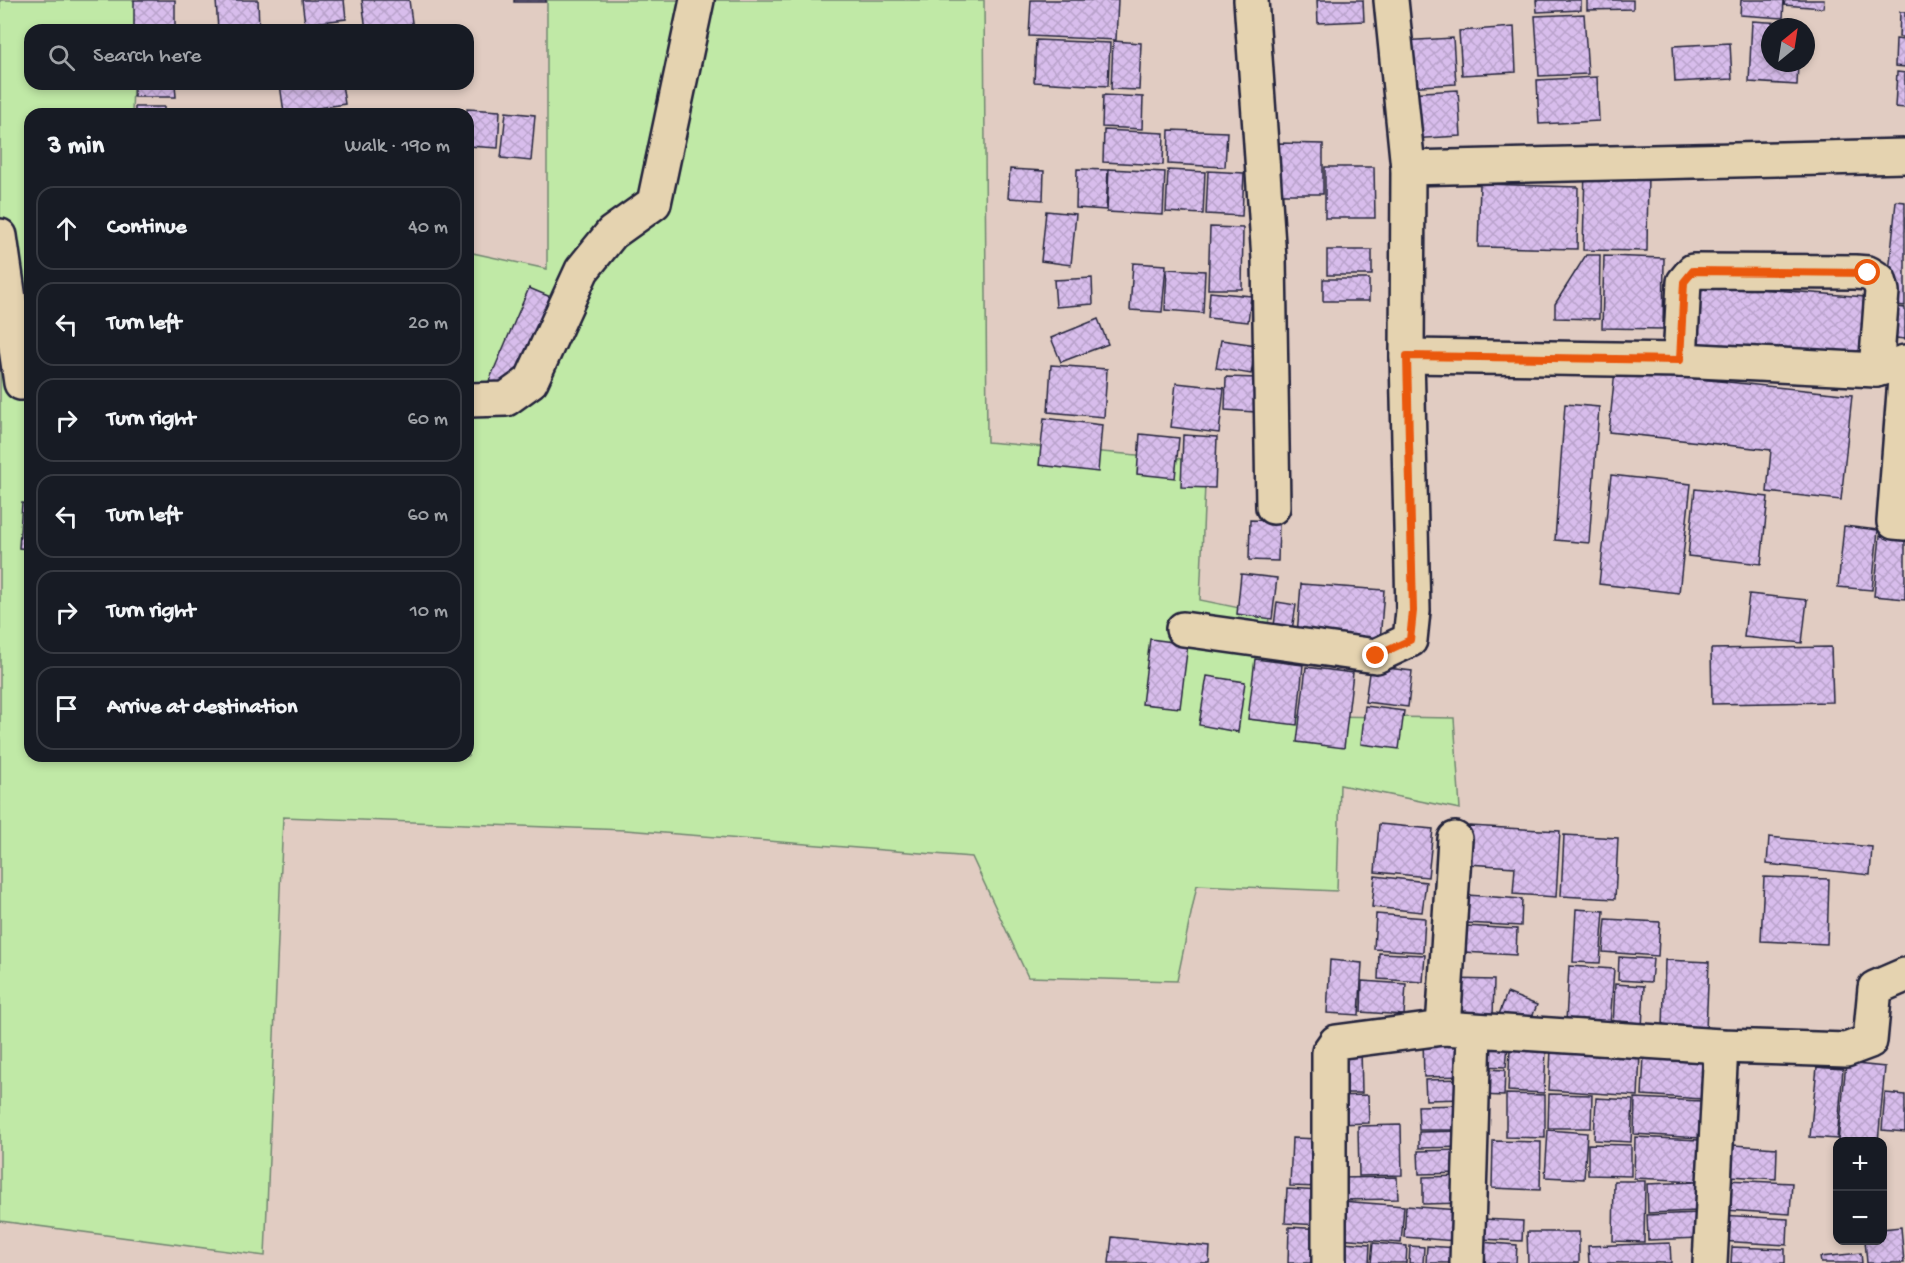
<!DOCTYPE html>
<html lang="en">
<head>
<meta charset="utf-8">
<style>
  body { margin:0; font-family:"Gochi Hand",sans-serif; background:#20242c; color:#f1f3f6 }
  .controls { position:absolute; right:18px; bottom:18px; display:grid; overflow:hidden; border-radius:12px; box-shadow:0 3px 9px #0003 }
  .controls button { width:54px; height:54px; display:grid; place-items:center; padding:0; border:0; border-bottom:2px solid #363941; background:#171b24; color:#f1f3f6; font:30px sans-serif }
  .compass { position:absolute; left:1761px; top:18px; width:54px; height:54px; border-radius:50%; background:#171b24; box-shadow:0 3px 9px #0003; rotate:30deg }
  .stop { position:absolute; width:18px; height:18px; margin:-14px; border:4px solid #ea580c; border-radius:50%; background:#fff }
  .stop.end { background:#ea580c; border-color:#fff; box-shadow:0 2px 6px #0008 }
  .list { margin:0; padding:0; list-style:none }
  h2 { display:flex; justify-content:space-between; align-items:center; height:78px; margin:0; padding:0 24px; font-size:26px }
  h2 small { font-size:20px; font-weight:400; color:#9ea1a6 }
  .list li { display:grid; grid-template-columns:39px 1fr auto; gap:18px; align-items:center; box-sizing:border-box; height:84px; margin:0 12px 12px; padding:0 12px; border:2px solid #363941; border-radius:18px }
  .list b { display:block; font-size:22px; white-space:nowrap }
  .list em { font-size:20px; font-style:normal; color:#9ea1a6 }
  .icon { flex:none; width:33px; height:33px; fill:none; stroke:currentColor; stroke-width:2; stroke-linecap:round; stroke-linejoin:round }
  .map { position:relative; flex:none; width:1905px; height:1263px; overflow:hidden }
  .search { position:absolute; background:#171b24; box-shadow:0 3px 9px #0003; left:24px; top:24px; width:450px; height:66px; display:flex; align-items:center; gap:15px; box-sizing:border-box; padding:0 21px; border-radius:18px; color:#9ea1a6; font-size:22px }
  .panel { position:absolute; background:#171b24; box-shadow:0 3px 9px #0003; left:24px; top:108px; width:450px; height:654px; border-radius:18px }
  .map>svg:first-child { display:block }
  .green { fill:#c0e9a6; stroke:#718670; stroke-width:1.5 }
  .building { fill:url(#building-cross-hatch); stroke:#22223b; stroke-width:1.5 }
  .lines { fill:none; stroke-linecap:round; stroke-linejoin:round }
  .minor-casing { stroke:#22223b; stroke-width:38 }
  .minor { stroke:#e5d3b0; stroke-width:33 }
  .route { stroke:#ea580c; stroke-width:8 }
</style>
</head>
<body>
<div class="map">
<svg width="1905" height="1263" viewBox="0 0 1905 1263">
  <defs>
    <pattern id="building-cross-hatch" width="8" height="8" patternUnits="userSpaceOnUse" patternTransform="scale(1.5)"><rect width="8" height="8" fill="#d8bdec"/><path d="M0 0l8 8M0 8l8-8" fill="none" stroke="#b9a2cb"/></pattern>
  </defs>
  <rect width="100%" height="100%" fill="#e1ccc2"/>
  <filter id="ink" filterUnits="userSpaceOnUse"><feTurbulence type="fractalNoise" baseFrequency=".0167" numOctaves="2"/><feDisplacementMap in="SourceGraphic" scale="12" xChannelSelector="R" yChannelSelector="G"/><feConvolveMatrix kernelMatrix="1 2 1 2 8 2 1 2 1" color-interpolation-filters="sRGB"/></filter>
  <g filter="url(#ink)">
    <path class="green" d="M0,0H136L135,30H30V84H133L132,114H30V756H468V252L547,269V0H984L987,442L1206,461L1200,600L1269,614L1263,715L1454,718L1460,809L1340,785L1337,891L1197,885L1177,981L1028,977L972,857L625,830L283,817L265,1256L0,1221Z"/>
    <g class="building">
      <rect x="134" y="0" width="41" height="30"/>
      <path d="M216,0H258L259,30H218Z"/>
      <path d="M302,0H344L346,19L305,24Z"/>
      <path d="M362,0H409L413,30H366Z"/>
      <rect x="514" y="0" width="32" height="2"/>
      <path d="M1031,0H1118L1116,40L1029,36Z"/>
      <path d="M1317,0H1363L1364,21L1318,23Z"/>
      <path d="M1536,0H1581V10L1537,12Z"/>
      <path d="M1587,0H1633V9L1587,10Z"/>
      <path d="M1741,0H1784L1783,18L1740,15Z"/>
      <path d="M1785,0H1824L1823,8L1784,5Z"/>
      <path d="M1900,12H1905V37H1899Z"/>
      <path d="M1584,14L1588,74L1539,76L1535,16Z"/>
      <path d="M1752,21L1800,24V27H1770V63H1798L1797,85L1749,82Z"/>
      <path d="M1514,27L1516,72L1462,75L1459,31Z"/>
      <path d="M1453,38L1456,84L1404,87L1401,41Z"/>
      <path d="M1896,39L1905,40V67L1895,66Z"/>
      <path d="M1036,40L1110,43L1108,86L1034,82Z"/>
      <path d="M1113,41L1141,43L1139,90L1111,89Z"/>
      <path d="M1730,43L1732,79L1675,82L1673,46Z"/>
      <path d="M1897,72L1905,73V108L1895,107Z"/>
      <path d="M1597,77L1599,121L1539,124L1537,80Z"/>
      <path d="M134,84H175L176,97H134Z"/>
      <path d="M280,84H342L345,104L284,113Z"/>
      <path d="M1458,90L1461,136L1409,139L1407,93Z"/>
      <path d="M1103,95L1143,97L1142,129L1102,127Z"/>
      <rect x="135" y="107" width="29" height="7"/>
      <path d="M467,109L500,111L498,148L468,146Z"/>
      <path d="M506,112L535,115L531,161L501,158Z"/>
      <path d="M1104,130L1164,133L1163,165L1103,162Z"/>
      <path d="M1169,130L1227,132L1225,167L1168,164Z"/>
      <path d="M1278,143L1323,144V194H1278Z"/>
      <path d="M1325,167H1374L1375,218H1325Z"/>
      <path d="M1585,168L1648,169L1647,251L1583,250Z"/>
      <path d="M1010,169L1044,171L1043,200L1008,198Z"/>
      <path d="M1077,169L1108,170L1106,210L1076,208Z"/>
      <path d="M1109,169L1165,172L1163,215L1107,212Z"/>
      <path d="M1168,170L1205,172L1203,214L1166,212Z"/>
      <path d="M1208,171L1244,173L1242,216L1206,214Z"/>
      <path d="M1480,184L1578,187L1577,249L1478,247Z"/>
      <path d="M1896,201L1905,202V306L1886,304Z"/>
      <path d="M1046,211L1076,214L1071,265L1041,261Z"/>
      <path d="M1210,227L1243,228L1242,289H1208Z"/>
      <rect x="1327" y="250" width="45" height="25"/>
      <path d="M1586,255H1600L1599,319L1555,318V304Z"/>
      <path d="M1604,256L1664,258L1663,329L1602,328Z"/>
      <path d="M1133,263L1166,265L1162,312L1130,310Z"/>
      <path d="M1167,269L1205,271L1203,313L1165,310Z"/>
      <path d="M1092,278L1093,304L1056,307L1054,280Z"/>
      <rect x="1323" y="279" width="46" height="22"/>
      <path d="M1693,284L1866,297L1861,364L1688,351Z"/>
      <path d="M529,288L560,301L520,394L489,381Z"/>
      <path d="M1210,292L1251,296L1248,322L1208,318Z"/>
      <path d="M1889,306L1905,308V339L1886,337Z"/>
      <path d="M1098,319L1108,344L1061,362L1051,338Z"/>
      <path d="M1221,340L1256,345L1251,374L1216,368Z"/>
      <path d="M1051,365L1107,369L1104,417L1048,412Z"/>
      <path d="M1615,370L1852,395L1841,500L1767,492L1771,450L1609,432Z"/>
      <path d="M1226,377L1257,378L1255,412L1225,410Z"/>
      <path d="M1176,383L1224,388L1219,433L1171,427Z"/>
      <path d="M1565,404L1599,407L1589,543L1555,540Z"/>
      <path d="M1044,418L1102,425L1098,472L1039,465Z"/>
      <path d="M1140,434L1179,438L1175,478L1137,474Z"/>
      <path d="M1183,435L1217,437L1215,488L1181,487Z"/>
      <path d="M1611,475L1691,484L1679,593L1599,584Z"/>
      <path d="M1695,489L1768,497L1761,564L1688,556Z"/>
      <path d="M22,503L30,504V549L19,548Z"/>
      <path d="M1250,520L1279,521L1278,561L1249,560Z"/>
      <path d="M1844,526L1878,530L1872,590L1838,587Z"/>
      <path d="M1880,536L1905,539V599L1874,596Z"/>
      <path d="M1241,574L1277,578L1272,619L1237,614Z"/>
      <path d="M1301,584L1384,590L1380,641L1297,635Z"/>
      <path d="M1749,594L1807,600L1802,643L1744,637Z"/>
      <path d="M1277,602L1296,605L1291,636L1273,634Z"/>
      <path d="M1150,639L1188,644L1180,708L1142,704Z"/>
      <path d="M1831,647L1833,702L1712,704L1711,649Z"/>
      <path d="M1255,659L1303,665L1297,725L1248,719Z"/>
      <path d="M1370,666L1412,671L1408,707L1365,702Z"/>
      <path d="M1306,667L1353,673L1344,748L1297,742Z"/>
      <path d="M1207,676L1245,682L1238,732L1199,725Z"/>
      <path d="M1365,706L1404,711L1399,749L1361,744Z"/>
      <path d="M1379,824L1433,829L1428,877L1375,872Z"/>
      <path d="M1469,826L1560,831L1556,897L1513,894L1515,867L1467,864Z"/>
      <path d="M1564,835L1618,838L1615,899L1561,896Z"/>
      <path d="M1769,837L1872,847L1870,875L1767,864Z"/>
      <path d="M1375,876L1426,882L1422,912L1372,907Z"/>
      <path d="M1764,877L1829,879L1827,944L1761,941Z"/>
      <path d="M1467,895L1522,899L1521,926L1466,923Z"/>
      <path d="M1576,909L1604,911L1600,963L1573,962Z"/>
      <path d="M1376,914L1425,918L1423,952L1374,949Z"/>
      <path d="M1606,919L1660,922L1658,956L1603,952Z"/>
      <path d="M1465,926L1517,929L1516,955L1463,952Z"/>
      <path d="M1379,953L1425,955L1423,982L1378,979Z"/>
      <path d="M1619,957L1653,959L1651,982L1618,980Z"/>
      <path d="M1330,960L1362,963L1359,1015L1327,1013Z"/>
      <path d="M1665,960L1709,962L1706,1030L1663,1028Z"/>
      <path d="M1569,966L1614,969L1610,1025L1566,1022Z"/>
      <path d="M1451,979L1494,980L1493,1016L1450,1015Z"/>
      <path d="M1362,981L1406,984L1404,1015L1361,1012Z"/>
      <path d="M1615,984L1644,986L1642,1029L1613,1027Z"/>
      <path d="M1507,993L1537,1005L1526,1032L1497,1020Z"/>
      <path d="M1423,1040H1464L1465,1076L1424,1077Z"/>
      <path d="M1483,1044L1508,1045L1506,1067L1481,1066Z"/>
      <path d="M1335,1048H1361L1362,1093H1336Z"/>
      <path d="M1510,1049L1546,1051L1544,1093L1508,1091Z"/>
      <path d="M1551,1050L1640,1055L1638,1096L1549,1090Z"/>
      <path d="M1644,1056L1704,1059L1702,1099L1642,1095Z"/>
      <path d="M1846,1063L1885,1067L1878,1142H1838Z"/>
      <path d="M1817,1067L1843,1069L1837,1139L1810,1137Z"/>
      <path d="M1482,1069L1505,1070L1504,1096L1480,1095Z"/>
      <path d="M1464,1079V1099L1426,1100L1425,1080Z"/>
      <path d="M1885,1093L1905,1095V1132L1882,1130Z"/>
      <path d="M1506,1094L1545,1095V1138L1506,1137Z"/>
      <path d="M1549,1094L1592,1095L1591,1128H1548Z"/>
      <path d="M1368,1095L1369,1123L1335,1124L1334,1096Z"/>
      <path d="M1596,1098L1633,1100L1631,1142L1594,1140Z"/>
      <path d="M1635,1098L1702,1101L1700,1138L1634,1134Z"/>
      <path d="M1464,1105L1465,1130H1419L1418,1106Z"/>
      <path d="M1401,1125L1402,1175L1359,1176L1358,1126Z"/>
      <path d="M1548,1130L1587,1133L1584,1179L1545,1177Z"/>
      <path d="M1465,1131V1147L1419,1148V1132Z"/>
      <path d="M1635,1137L1699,1140L1698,1181L1634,1178Z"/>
      <path d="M1292,1138L1322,1139L1320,1187L1290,1186Z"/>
      <path d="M1493,1141L1541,1142L1540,1190L1492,1188Z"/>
      <path d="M1588,1144L1631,1145V1176L1588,1175Z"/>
      <path d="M1733,1145L1777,1148L1776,1179L1731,1176Z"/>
      <path d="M1464,1150V1173L1419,1174L1418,1151Z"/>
      <path d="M1463,1176L1464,1203L1423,1204V1177Z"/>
      <path d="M1397,1177L1398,1199L1341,1200L1340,1178Z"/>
      <path d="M1725,1180L1792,1183L1790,1214L1724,1210Z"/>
      <path d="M1614,1181H1645L1644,1242L1613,1241Z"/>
      <path d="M1697,1182L1698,1211L1648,1213L1647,1184Z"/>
      <path d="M1287,1189L1320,1191L1319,1225L1285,1223Z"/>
      <path d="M1341,1201L1404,1206L1401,1243L1338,1238Z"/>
      <path d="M1406,1206L1458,1210L1456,1241L1404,1237Z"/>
      <path d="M1700,1213V1238L1648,1240L1647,1215Z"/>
      <path d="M1721,1215L1788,1219L1787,1245L1719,1241Z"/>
      <path d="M1482,1219L1523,1221L1522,1241L1481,1239Z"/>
      <path d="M1289,1227L1322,1229L1320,1263H1288Z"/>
      <path d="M1901,1227L1904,1263H1867L1865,1240H1882V1229Z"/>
      <path d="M1527,1232H1579V1263H1528Z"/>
      <path d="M1112,1237L1210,1247L1209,1263H1109Z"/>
      <path d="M1342,1242L1370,1244L1369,1263H1340Z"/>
      <path d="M1480,1242L1517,1245L1516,1263H1479Z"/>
      <path d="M1373,1243L1407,1246L1406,1263H1371Z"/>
      <path d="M1670,1243L1671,1263H1589L1588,1246Z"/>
      <path d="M1410,1246L1424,1247L1423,1263H1409Z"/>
      <path d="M1427,1246L1458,1248L1456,1263H1426Z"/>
      <path d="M1732,1247L1785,1249V1263H1731Z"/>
      <path d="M1861,1253L1862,1263H1821L1820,1257Z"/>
    </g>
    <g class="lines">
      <g class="minor-casing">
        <g id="minor">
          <path d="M1251,0L1269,259L1273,507"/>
          <path d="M1408,168L1905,156"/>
          <path d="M0,236L21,383"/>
          <path d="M1407,356L1680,360L1876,370L1905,362"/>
          <path d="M1680,360L1684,282L1693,271L1855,272L1868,273L1879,280L1882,291L1876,370"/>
          <path d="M1905,379L1894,522L1905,523"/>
          <path d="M468,400L506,399L531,381L582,270L612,233L654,203L697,0"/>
          <path d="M1183,629L1376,656L1410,640L1413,611L1407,356L1408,168L1391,0"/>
          <path d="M1443,1028L1455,839"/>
          <path d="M1329,1263V1052L1336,1042L1443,1028L1721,1046L1846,1050L1870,1041L1875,988L1905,975"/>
          <path d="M1467,1263L1474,1032"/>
          <path d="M1710,1263L1721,1046"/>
        </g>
      </g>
      <use href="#minor" class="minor"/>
    </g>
  </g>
  <g class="lines" filter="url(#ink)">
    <path class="route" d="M1376,656L1410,640L1413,611L1407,356L1680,360L1684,282L1693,271L1868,273"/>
  </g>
</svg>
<div class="controls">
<button>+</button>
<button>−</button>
</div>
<svg class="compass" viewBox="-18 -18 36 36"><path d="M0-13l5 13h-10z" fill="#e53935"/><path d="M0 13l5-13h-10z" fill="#9ea1a6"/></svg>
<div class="stop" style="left:1868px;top:273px"></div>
<div class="stop end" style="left:1376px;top:656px"></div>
<div class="search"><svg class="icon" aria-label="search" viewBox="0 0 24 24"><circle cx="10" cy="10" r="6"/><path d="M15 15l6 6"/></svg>Search here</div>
<section class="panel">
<h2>3 min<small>Walk · 190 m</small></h2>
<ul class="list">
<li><svg class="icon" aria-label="ahead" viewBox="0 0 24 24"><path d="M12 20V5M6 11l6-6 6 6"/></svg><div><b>Continue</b></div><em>40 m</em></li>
<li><svg class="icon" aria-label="left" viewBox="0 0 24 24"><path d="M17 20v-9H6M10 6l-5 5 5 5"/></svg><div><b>Turn left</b></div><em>20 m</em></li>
<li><svg class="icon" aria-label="right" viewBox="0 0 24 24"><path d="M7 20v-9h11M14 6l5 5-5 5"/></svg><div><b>Turn right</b></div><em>60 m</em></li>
<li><svg class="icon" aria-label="left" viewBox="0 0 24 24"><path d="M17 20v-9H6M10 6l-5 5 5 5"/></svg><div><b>Turn left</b></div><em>60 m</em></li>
<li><svg class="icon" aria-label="right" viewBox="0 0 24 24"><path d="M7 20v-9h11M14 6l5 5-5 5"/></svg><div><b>Turn right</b></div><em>10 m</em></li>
<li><svg class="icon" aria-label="arrive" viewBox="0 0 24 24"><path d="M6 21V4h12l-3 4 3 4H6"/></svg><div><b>Arrive at destination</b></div></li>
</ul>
</section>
</div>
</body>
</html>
